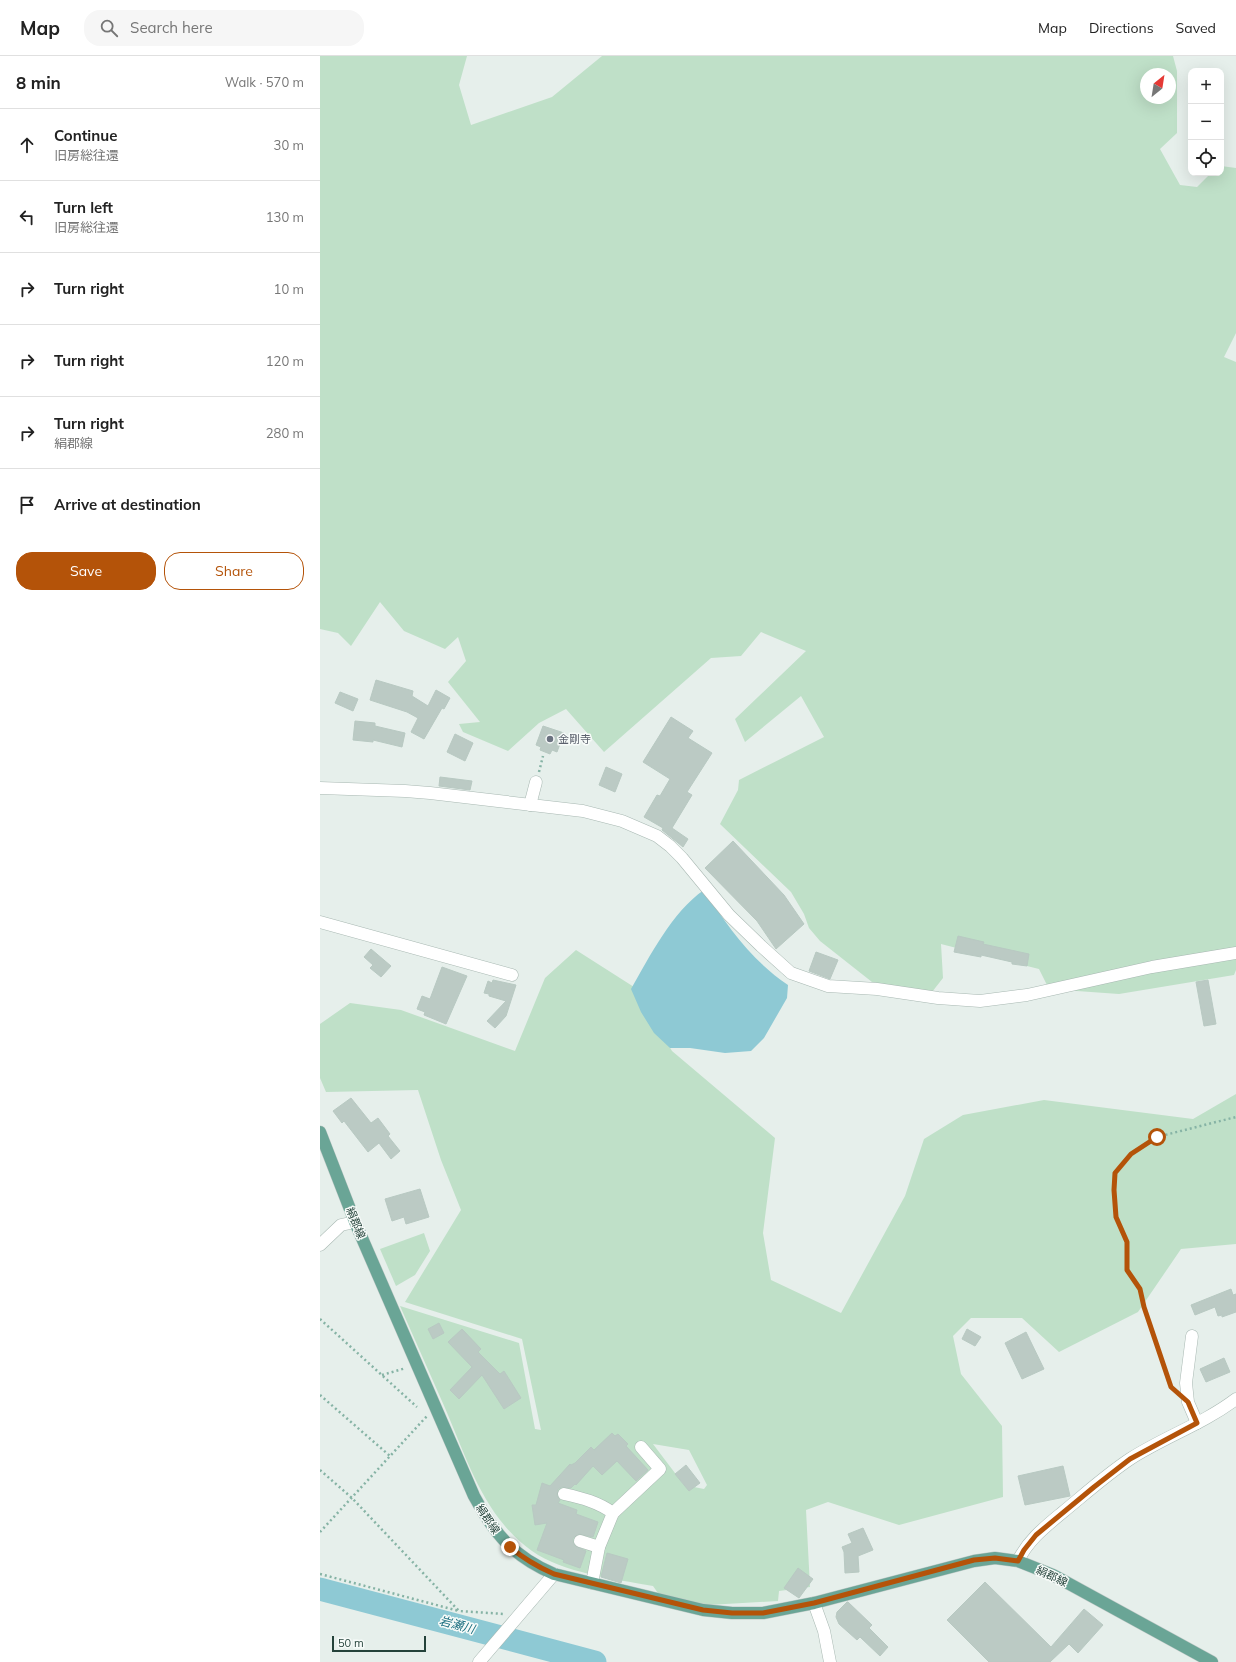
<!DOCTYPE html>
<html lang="en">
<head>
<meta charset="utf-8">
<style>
  body { margin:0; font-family:Mulish,"Noto Sans JP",sans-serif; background:#f6f6f6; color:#222 }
  .controls { position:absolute; right:12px; top:12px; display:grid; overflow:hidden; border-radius:8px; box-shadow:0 4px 16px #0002 }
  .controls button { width:36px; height:36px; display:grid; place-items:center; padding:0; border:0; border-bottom:1px solid #e0e0e0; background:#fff; color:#222; font:20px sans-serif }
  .compass { position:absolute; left:820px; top:12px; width:36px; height:36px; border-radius:50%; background:#fff; box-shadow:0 4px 16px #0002; rotate:30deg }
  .scale { position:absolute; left:12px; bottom:10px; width:94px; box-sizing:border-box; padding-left:4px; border:2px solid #24423a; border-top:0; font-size:11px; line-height:14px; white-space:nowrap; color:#24423a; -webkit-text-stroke:3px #f7fbf9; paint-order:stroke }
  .stop { position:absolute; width:12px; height:12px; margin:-9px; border:3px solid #b45309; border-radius:50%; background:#fff }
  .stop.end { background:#b45309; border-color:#fff; box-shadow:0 1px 4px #0008 }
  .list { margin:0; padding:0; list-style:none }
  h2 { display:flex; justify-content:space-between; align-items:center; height:52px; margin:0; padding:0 16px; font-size:17px }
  h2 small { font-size:13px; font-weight:400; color:#767676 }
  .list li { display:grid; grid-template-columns:26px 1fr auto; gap:12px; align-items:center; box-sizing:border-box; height:72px; padding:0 16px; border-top:1px solid #e0e0e0 }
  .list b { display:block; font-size:15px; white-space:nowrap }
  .list p { margin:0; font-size:13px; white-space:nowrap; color:#767676 }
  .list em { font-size:13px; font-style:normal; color:#767676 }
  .actions { display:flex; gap:8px; padding:12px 16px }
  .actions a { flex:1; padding:9px 0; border:1px solid #b45309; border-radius:16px; text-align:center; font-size:14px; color:#b45309 }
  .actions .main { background:#b45309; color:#fff }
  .icon { flex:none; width:22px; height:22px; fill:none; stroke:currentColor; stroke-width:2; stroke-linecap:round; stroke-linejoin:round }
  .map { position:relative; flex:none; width:916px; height:1606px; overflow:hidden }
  header { display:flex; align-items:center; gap:24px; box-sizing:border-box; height:56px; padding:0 20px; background:#fff; border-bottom:1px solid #e0e0e0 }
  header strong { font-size:19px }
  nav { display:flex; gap:22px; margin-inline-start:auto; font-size:14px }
  .search { width:280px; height:36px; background:#f6f6f6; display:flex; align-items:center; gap:10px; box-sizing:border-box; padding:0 14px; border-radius:16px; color:#767676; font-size:15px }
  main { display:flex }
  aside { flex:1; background:#fff }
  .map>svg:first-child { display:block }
  .green { fill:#bfe0c8; fill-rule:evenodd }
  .water { fill:#8ec9d4 }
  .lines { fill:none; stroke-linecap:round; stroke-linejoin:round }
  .river { stroke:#8ec9d4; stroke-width:23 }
  .building { fill:#bbcac4; stroke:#b8c9c2 }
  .minor-casing { stroke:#a8b8b2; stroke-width:13 }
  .major-casing { stroke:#c2cac8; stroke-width:13 }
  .path { stroke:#86b3a5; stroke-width:2.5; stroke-dasharray:2 3; stroke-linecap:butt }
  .minor { stroke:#fff; stroke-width:12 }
  .major { stroke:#6aa596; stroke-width:12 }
  .route { stroke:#b45309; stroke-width:5 }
  .worship-dot { fill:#6b7280; stroke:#f7fbf9; stroke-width:1.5 }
  .labels { text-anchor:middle; stroke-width:3; stroke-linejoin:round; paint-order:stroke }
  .worship-label { font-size:11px; fill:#5b616d; stroke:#f7fbf9; text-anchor:start }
  .street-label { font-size:11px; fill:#24423a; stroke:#f7fbf9 }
  .water-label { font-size:12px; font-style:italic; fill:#1c6f80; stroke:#f7fbf9 }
</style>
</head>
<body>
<header>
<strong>Map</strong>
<div class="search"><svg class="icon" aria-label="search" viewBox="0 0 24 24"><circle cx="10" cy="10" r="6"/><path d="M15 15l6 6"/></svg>Search here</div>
<nav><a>Map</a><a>Directions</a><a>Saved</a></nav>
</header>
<main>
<aside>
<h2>8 min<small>Walk · 570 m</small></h2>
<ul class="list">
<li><svg class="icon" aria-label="ahead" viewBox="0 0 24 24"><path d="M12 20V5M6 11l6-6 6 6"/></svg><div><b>Continue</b><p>旧房総往還</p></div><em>30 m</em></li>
<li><svg class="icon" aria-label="left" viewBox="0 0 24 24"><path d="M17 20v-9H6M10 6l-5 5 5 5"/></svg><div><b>Turn left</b><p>旧房総往還</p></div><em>130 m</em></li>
<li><svg class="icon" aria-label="right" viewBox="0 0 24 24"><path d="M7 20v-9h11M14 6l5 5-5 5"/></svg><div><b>Turn right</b></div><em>10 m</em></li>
<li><svg class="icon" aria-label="right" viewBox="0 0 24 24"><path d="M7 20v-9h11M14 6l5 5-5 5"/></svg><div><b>Turn right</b></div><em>120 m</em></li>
<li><svg class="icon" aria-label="right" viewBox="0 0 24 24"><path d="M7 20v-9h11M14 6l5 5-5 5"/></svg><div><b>Turn right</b><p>絹郡線</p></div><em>280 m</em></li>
<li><svg class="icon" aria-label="arrive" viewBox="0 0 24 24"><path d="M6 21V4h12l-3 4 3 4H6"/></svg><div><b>Arrive at destination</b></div></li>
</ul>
<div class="actions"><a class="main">Save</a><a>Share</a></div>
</aside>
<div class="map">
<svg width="916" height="1606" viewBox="0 0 916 1606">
  <rect width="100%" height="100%" fill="#e6efeb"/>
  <g class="green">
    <path d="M0,0H147L139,29L151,69L232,41L282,0H853L857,15V77L840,93L860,129L877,131L891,117H901V110L916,112V277L904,301L916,306V914L914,919L799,938L729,933L719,913L621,888L623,922L612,936L552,926L500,885L489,872L484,858L471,836L400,768L418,734L419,724L504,681L481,640L425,686L415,663L486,595L441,576L421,600L391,602L284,696L246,653L219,667L188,695L143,676L139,668L160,666L128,626L146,605L138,581L125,593L84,575L60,546L31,590L18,577L0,573ZM826,18H850V42H826Z"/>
    <path d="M256,894L314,931L352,995L455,1082L443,1177L451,1224L521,1257L585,1140L604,1083L643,1059L724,1044L873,1063L916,1038V1188L861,1193L818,1256L739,1296L702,1262H651L633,1280L641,1318L682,1370L683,1441L579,1469L508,1446L486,1454L490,1531L459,1535L458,1545L388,1549L340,1540L333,1530C295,1523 243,1517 212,1495C164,1461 147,1403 125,1352C110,1318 95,1284 80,1250L199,1287L215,1373L221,1374L202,1283L85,1246L141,1154L121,1104L98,1034L6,1036L0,1022V968L30,947L81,954L195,995L225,922ZM333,1388L369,1394L387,1429L384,1433L364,1429Z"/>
    <path d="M104,1177L110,1195L95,1219L76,1230L60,1193Z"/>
  </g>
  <path class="water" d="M384,834C407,870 433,906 468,929L467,942L444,982L431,995L405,997L370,992H350L334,977L321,956L311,933C330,900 352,856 384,834Z"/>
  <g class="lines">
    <path class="river" d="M0,1533L275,1606"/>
  </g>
  <g class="building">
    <path d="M56,624L93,635L92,640L108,650L116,634L130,642L124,653L122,652L104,683L91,676L98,662L87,656L50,644Z"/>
    <path d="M20,636L38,643L33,655L15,647Z"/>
    <path d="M351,661L373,675L368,682L392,697L367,736L372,739L352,772L368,783L363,791L342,774L343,772L324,761L337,739L340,740L350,723L323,706Z"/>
    <path d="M35,665L55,667V670L85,677L82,691L53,684V686L33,684Z"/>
    <path d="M223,670L244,677L237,696L232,694L230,698L220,694L221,691L216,689Z"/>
    <path d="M135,678L153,687L145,705L127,696Z"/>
    <path d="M286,711L302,718L295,736L279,729Z"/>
    <path d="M120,721L152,725L150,734L119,730Z"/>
    <path d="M413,785L464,839L484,868L456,893L437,865L385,812Z"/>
    <path d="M638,880L664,886L663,888L709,898L707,910L692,908V906L661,899V901L634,896Z"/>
    <path d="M51,893L71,910L61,921L50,912L53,909L44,901Z"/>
    <path d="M496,896L518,904L510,923L489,915Z"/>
    <path d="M122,911L147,920L126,968L104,959L105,956L97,953L102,940L110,943Z"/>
    <path d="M173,924L196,929L186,960L175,972L167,965L186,945L169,940V938L164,937L168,925L172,927Z"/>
    <path d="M888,924L896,968L884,970L876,926Z"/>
    <path d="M31,1042L51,1067L58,1062L70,1078L68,1080L80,1095L71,1103L59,1087L48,1096L24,1065L22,1067L13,1055Z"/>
    <path d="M100,1133L109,1161L86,1168L84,1161L72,1165L65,1143Z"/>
    <path d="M911,1233L913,1239L916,1238V1256L902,1261V1259L898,1260L895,1251L875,1259L871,1249Z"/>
    <path d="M119,1267L124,1277L113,1283L108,1273Z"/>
    <path d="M142,1273L161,1293L158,1296L180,1318L184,1315L201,1342L184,1353L162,1319L139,1343L130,1334L152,1311L128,1286Z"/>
    <path d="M647,1273L661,1281L655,1290L642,1283Z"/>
    <path d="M706,1276L724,1313L702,1323L685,1287Z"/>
    <path d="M904,1302L910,1316L886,1326L880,1313Z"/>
    <path d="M292,1377L295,1380L298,1378L308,1388L306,1390L328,1414L316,1425L297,1405L282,1419L273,1410L256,1429L255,1428L251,1432L242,1431L238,1433L237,1440L240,1444L238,1447L257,1454L256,1458L278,1466L273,1481L259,1478L253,1482V1486L255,1490L266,1495L260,1512L243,1506L244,1504L217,1494L227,1467L215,1469L212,1449H216L222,1427L230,1430L250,1408L251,1409L255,1407L271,1391L274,1394Z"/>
    <path d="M366,1409L380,1427L369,1435L355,1418Z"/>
    <path d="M743,1410L750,1440L705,1449L698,1420Z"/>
    <path d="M543,1472L553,1494L538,1500L539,1516L525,1517L524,1496L522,1491L532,1487L528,1478Z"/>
    <path d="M287,1497L308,1503L301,1527L281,1521Z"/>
    <path d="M478,1512L493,1523L479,1542L464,1532Z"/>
    <path d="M665,1526L731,1591L764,1553L783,1569L758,1597L749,1588L730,1606H669L627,1564Z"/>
    <path d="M527,1546H528L552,1569L549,1572L568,1591L560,1600L540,1581L537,1584L519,1568L516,1561L517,1556Z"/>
  </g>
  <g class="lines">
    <g class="minor-casing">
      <g id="minor">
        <path d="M0,732L85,735L110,737L263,755L302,765L337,780L350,790L362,802L409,859L441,890L471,917L508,930L557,933L618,942L660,945L707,939L832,911L916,897"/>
        <path d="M210,749L216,726"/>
        <path d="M0,866L192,919"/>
        <path d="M0,1189L21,1169L35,1166"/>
        <path d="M872,1280L866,1327L868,1346L877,1367"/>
        <path d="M244,1438C262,1442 278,1446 293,1457L279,1491L272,1527"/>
        <path d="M293,1457L340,1413L321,1391"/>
        <path d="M260,1485L279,1491"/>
        <path d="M698,1505C708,1484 725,1471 743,1456C765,1438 786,1419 810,1403C844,1381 883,1368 916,1343"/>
        <path d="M494,1547L504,1575L510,1606"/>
        <path d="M159,1606L234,1518"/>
      </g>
    </g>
    <g class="major-casing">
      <path id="major" d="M0,1076L35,1166L154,1440C175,1479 194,1501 234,1518L383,1554L412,1557H443L494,1547L654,1505L675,1502L698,1505L733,1519L892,1606"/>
    </g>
    <g class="path">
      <path d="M219,716L223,700"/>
      <path d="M0,1263L97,1351"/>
      <path d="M62,1319L86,1312"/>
      <path d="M855,1334L851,1331L824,1251L820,1233L807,1214V1186L796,1161L794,1134L795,1117L811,1098L837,1081L916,1061"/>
      <path d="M0,1339L70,1400"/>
      <path d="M0,1414L32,1442L139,1555L184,1558"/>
      <path d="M0,1476L107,1360"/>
      <path d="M0,1518L139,1555"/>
    </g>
    <use href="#minor" class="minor"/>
    <use href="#major" class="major"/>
  </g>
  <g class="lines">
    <path class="route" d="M190,1491C204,1503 218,1511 234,1518L383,1554L412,1557H443L494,1547L654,1504L675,1502L698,1505L704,1494L716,1479L774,1431L810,1403L877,1367L868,1346L851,1331L824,1251L820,1233L807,1214V1186L796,1161L794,1134L795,1117L811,1098L837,1081"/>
  </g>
  <circle class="worship-dot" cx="230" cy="683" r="4"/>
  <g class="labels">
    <g class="worship-label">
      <text x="238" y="687">金剛寺</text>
    </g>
    <g class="street-label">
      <text transform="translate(36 1167) rotate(68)" y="4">絹郡線</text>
      <text transform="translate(168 1463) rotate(56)" y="4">絹郡線</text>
      <text transform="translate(732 1520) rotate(25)" y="4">絹郡線</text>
    </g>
    <g class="water-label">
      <text transform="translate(137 1569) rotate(15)" y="4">岩瀬川</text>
    </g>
  </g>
</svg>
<div class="controls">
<button>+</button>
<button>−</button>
<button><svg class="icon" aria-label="locate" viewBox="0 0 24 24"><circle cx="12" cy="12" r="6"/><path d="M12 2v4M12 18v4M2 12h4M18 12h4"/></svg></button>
</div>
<svg class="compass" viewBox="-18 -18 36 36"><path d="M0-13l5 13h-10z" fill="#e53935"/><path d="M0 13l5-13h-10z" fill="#767676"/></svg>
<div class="scale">50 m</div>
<div class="stop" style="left:837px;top:1081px"></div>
<div class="stop end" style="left:190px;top:1491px"></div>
</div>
</main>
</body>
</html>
